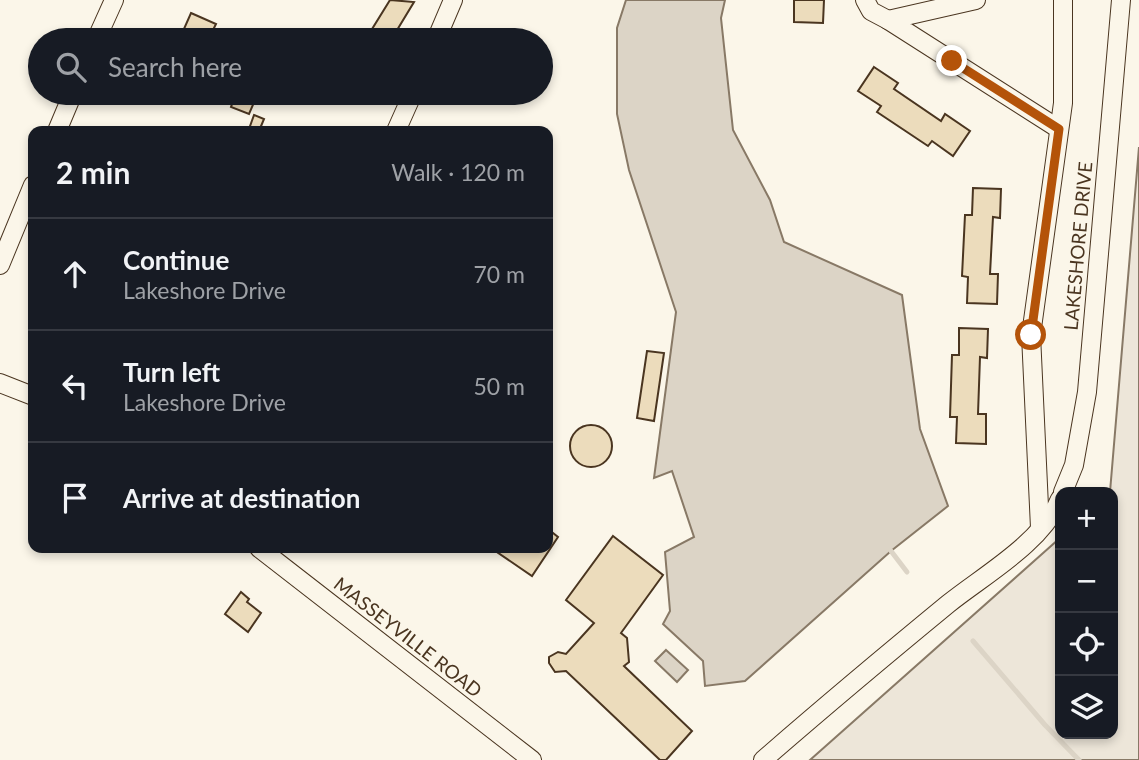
<!DOCTYPE html>
<html lang="en">
<head>
<meta charset="utf-8">
<style>
  body { margin:0; font-family:Lato,sans-serif; background:#20242c; color:#f1f3f6 }
  .controls { position:absolute; right:21px; bottom:21px; display:grid; overflow:hidden; border-radius:14px; box-shadow:0 4px 10px #0003 }
  .controls button { width:63px; height:63px; display:grid; place-items:center; padding:0; border:0; border-bottom:2px solid #363941; background:#171b24; color:#f1f3f6; font:35px sans-serif }
  .stop { position:absolute; width:21px; height:21px; margin:-16px; border:5px solid #b45309; border-radius:50%; background:#fff }
  .stop.end { background:#b45309; border-color:#fff; box-shadow:0 2px 7px #0008 }
  .list { margin:0; padding:0; list-style:none }
  h2 { display:flex; justify-content:space-between; align-items:center; height:91px; margin:0; padding:0 28px; font-size:30px }
  h2 small { font-size:23px; font-weight:400; color:#9ea1a6 }
  .list li { display:grid; grid-template-columns:46px 1fr auto; gap:21px; align-items:center; box-sizing:border-box; height:112px; padding:0 28px; border-top:2px solid #363941 }
  .list b { display:block; font-size:26px; white-space:nowrap }
  .list p { margin:0; font-size:23px; white-space:nowrap; color:#9ea1a6 }
  .list em { font-size:23px; font-style:normal; color:#9ea1a6 }
  .icon { flex:none; width:38px; height:38px; fill:none; stroke:currentColor; stroke-width:2; stroke-linecap:round; stroke-linejoin:round }
  .map { position:relative; flex:none; width:1139px; height:760px; overflow:hidden }
  .search { position:absolute; background:#171b24; box-shadow:0 4px 10px #0003; left:28px; top:28px; width:525px; height:77px; display:flex; align-items:center; gap:18px; box-sizing:border-box; padding:0 24px; border-radius:38px; color:#9ea1a6; font-size:26px }
  .panel { position:absolute; background:#171b24; box-shadow:0 4px 10px #0003; left:28px; top:126px; width:525px; height:427px; border-radius:14px }
  .map>svg:first-child { display:block }
  .green { fill:#ede6d9; stroke:#887966; stroke-width:2 }
  .water { fill:#dcd4c6; stroke:#887966; stroke-width:2 }
  .lines { fill:none; stroke-linecap:round; stroke-linejoin:round }
  .stream { stroke:#dcd4c6; stroke-width:5 }
  .building { fill:#ecdcbc; stroke:#4a3520; stroke-width:2 }
  .street-casing { stroke:#4a3520; stroke-width:20 }
  .street { stroke:#fbf6e9; stroke-width:18 }
  .route { stroke:#b45309; stroke-width:9 }
  .labels { text-anchor:middle; stroke-width:5; stroke-linejoin:round; paint-order:stroke }
  .street-label { font-size:19px; fill:#4a3520; stroke:#fbf6e9 }
</style>
</head>
<body>
<div class="map">
<svg width="1139" height="760" viewBox="0 0 1139 760">
  <rect width="100%" height="100%" fill="#fbf6e9"/>
  <path class="green" d="M1139,147V760H810L1060,538V734H1113V492H1110Z"/>
  <g class="water">
    <path d="M626,0H725L721,18L733,130L770,200L784,242L902,295L920,429L948,506L891,551L745,681L705,686L703,661L663,624L670,611L665,552L694,537L672,471L654,478L676,312L629,170L617,114V28Z"/>
    <path d="M666,650L688,670L677,682L655,661Z"/>
  </g>
  <g class="lines">
    <g class="stream">
      <path d="M891,551L907,572"/>
      <path d="M973,641L1045,725L1079,760"/>
    </g>
  </g>
  <g class="building">
    <path d="M390,0L414,2L391,40H380L369,34Z"/>
    <path d="M794,0H824L823,23L794,22Z"/>
    <path d="M191,13L216,24L210,36L220,40H171L173,35L180,38Z"/>
    <path d="M874,67L898,83L894,89L941,121L945,114L970,131L953,156L932,141L928,146L877,112L881,106L858,91Z"/>
    <path d="M236,93H258L249,114L231,107Z"/>
    <path d="M254,115L264,119L259,131L249,129Z"/>
    <path d="M973,188L1001,189L1000,218L993,217L990,274H998L997,304L967,303L968,277L962,276L965,215H972Z"/>
    <path d="M959,328L988,329L987,358L980,357L978,414H986V444L956,443L957,417H950L952,355H959Z"/>
    <path d="M647,351L664,353L654,421L637,418Z"/>
    <circle cx="591" cy="446" r="21"/>
    <path d="M548,529L558,537L532,576L491,548H548Z"/>
    <path d="M613,536L663,575L621,633L627,638L629,662L624,666L692,731L666,760H660L566,671L555,672L549,663V657L558,652L566,654L594,623L566,600Z"/>
    <path d="M241,592L249,599L247,602L261,613L248,632L225,614Z"/>
  </g>
  <g class="lines">
    <g class="street-casing">
      <g id="street">
        <path d="M865,0L871,11L888,20"/>
        <path d="M976,0L888,20L1059,129"/>
        <path d="M96,40L114,0"/>
        <path d="M436,40L453,0"/>
        <path d="M57,131L73,93"/>
        <path d="M396,131L413,93"/>
        <path d="M0,265L33,185"/>
        <path d="M0,383L33,396"/>
        <path d="M1063,492L1074,465L1087,392L1121,0"/>
        <path d="M1040,528L1031,335L1063,103V0"/>
        <path d="M259,548L532,760"/>
        <path d="M763,760C824,707 886,655 948,604C984,575 1042,543 1060,499"/>
      </g>
    </g>
    <use href="#street" class="street"/>
  </g>
  <g class="lines">
    <path class="route" d="M952,61L1059,129L1031,335"/>
  </g>
  <g class="labels">
    <g class="street-label">
      <text transform="translate(1078 246) rotate(-85)" y="7">LAKESHORE DRIVE</text>
      <text transform="translate(408 637) rotate(38)" y="7">MASSEYVILLE ROAD</text>
    </g>
  </g>
</svg>
<div class="controls">
<button>+</button>
<button>−</button>
<button><svg class="icon" aria-label="locate" viewBox="0 0 24 24"><circle cx="12" cy="12" r="6"/><path d="M12 2v4M12 18v4M2 12h4M18 12h4"/></svg></button>
<button><svg class="icon" aria-label="layers" viewBox="0 0 24 24"><path d="M12 4l9 5-9 5-9-5zM3 14l9 5 9-5"/></svg></button>
</div>
<div class="stop" style="left:1031px;top:335px"></div>
<div class="stop end" style="left:952px;top:61px"></div>
<div class="search"><svg class="icon" aria-label="search" viewBox="0 0 24 24"><circle cx="10" cy="10" r="6"/><path d="M15 15l6 6"/></svg>Search here</div>
<section class="panel">
<h2>2 min<small>Walk · 120 m</small></h2>
<ul class="list">
<li><svg class="icon" aria-label="ahead" viewBox="0 0 24 24"><path d="M12 20V5M6 11l6-6 6 6"/></svg><div><b>Continue</b><p>Lakeshore Drive</p></div><em>70 m</em></li>
<li><svg class="icon" aria-label="left" viewBox="0 0 24 24"><path d="M17 20v-9H6M10 6l-5 5 5 5"/></svg><div><b>Turn left</b><p>Lakeshore Drive</p></div><em>50 m</em></li>
<li><svg class="icon" aria-label="arrive" viewBox="0 0 24 24"><path d="M6 21V4h12l-3 4 3 4H6"/></svg><div><b>Arrive at destination</b></div></li>
</ul>
</section>
</div>
</body>
</html>
